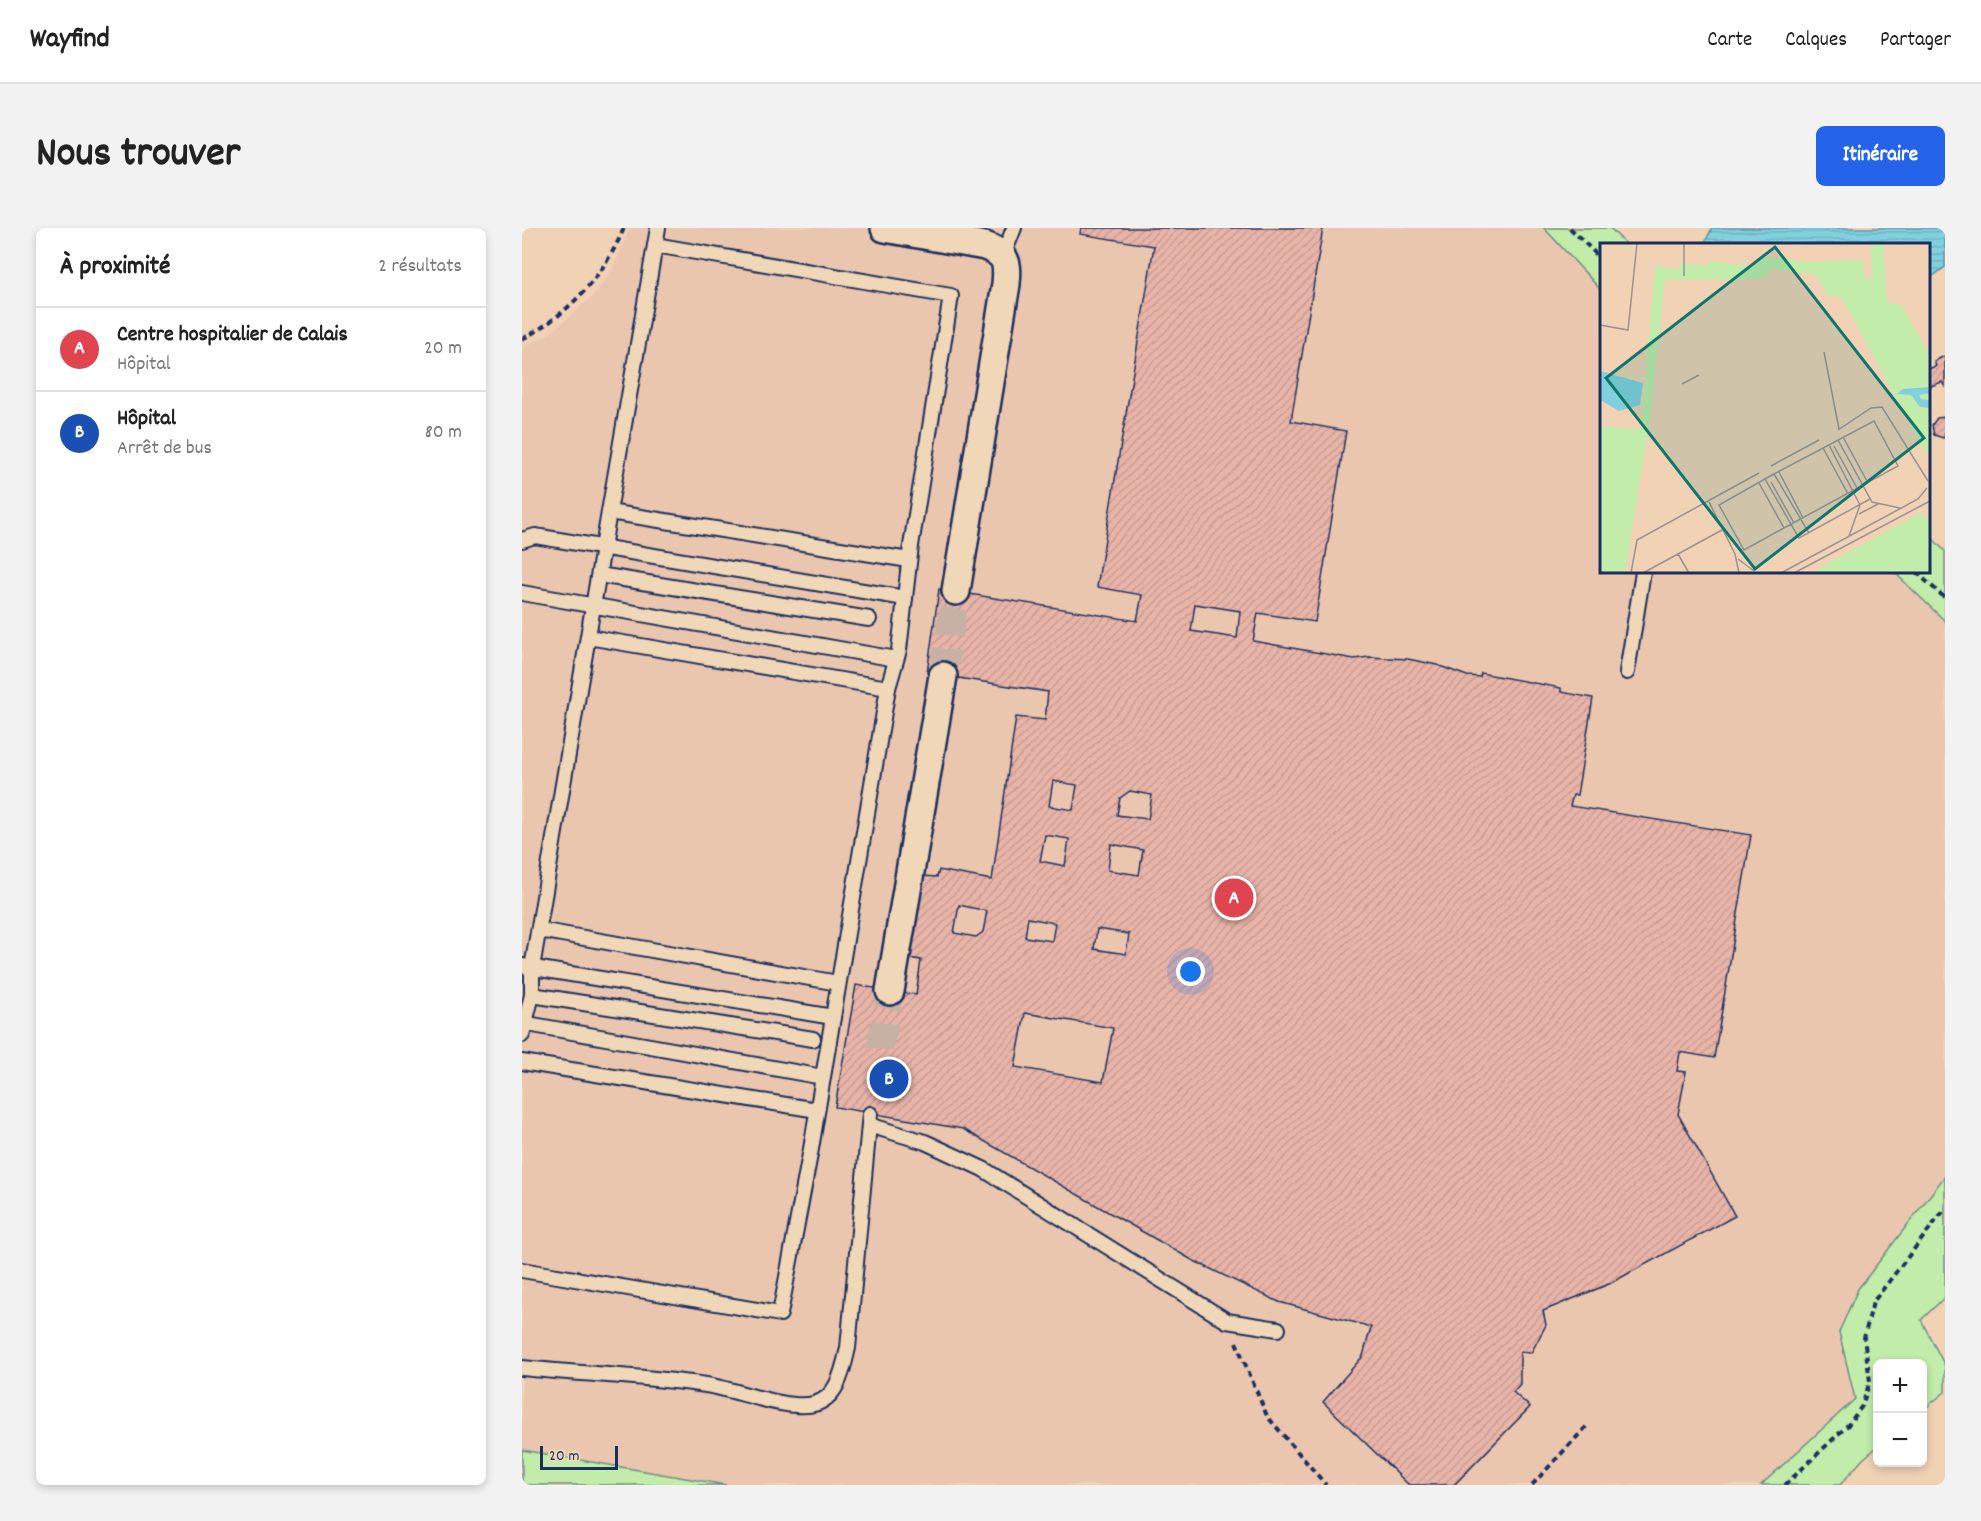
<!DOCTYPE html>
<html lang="fr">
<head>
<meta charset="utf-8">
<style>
  body { margin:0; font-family:Dekko,sans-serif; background:#f2f2f2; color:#222 }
  .controls { position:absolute; right:18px; bottom:18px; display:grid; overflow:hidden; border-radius:9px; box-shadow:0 3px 9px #0003 }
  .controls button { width:54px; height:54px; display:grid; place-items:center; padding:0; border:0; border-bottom:2px solid #e0e0e0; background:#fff; color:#222; font:30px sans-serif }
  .scale { position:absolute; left:18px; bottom:15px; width:78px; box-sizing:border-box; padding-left:6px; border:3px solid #1b2f5e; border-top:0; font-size:16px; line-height:21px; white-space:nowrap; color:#1b2f5e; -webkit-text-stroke:4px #f0d7b7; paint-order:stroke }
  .you { position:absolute; left:669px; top:744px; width:21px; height:21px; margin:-15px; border:4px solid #fff; border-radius:50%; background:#1a73e8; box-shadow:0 0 0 9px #1a73e833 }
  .badge { display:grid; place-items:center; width:39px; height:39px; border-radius:50%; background:#2563eb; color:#fff; font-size:20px; font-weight:700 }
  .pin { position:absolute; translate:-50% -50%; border:3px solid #fff; box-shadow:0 2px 6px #0006 }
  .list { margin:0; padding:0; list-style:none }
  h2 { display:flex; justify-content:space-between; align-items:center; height:78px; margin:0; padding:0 24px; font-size:26px }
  h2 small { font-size:20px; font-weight:400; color:#767676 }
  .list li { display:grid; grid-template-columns:39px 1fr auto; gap:18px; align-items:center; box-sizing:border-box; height:84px; padding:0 24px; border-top:2px solid #e0e0e0 }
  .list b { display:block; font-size:22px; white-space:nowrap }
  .list p { margin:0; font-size:20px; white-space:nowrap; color:#767676 }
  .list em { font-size:20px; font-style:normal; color:#767676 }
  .map { position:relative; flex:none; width:1423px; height:1257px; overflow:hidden; border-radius:9px }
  header { display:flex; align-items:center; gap:36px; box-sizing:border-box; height:84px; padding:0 30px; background:#fff; border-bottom:2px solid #e0e0e0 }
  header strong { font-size:28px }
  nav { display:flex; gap:33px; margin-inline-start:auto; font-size:21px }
  .intro { display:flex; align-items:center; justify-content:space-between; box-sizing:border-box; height:144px; padding:0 36px }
  h1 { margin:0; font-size:42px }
  .button { padding:15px 27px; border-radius:9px; background:#2563eb; color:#fff; font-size:21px; font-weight:700 }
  main { display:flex; gap:36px; padding:0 36px }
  aside { flex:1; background:#fff; border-radius:9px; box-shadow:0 3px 9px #0003 }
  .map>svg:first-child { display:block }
  .built { fill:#ebc6af }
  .green { fill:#c1eca9; stroke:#6e8e84; stroke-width:1.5 }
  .water { fill:url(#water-rules); stroke:#5890ab; stroke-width:1.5 }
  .building { fill:url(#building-hatch); stroke:#1b2f5e; stroke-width:1.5; fill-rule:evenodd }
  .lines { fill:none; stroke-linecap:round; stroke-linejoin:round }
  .street-tunnel { stroke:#c6b1a4; stroke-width:27; stroke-dasharray:27 14; stroke-linecap:butt }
  .lane-casing { stroke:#1b2f5e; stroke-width:18 }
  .street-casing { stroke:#1b2f5e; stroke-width:32 }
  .path { stroke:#1b2f5e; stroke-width:4; stroke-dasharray:6 4.5; stroke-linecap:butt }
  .lane { stroke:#f0d7b7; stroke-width:14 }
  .street { stroke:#f0d7b7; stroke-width:27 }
  .inset-road { fill:none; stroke:#9b9192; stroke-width:1.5 }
  .view { fill:#0f766e; fill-opacity:0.15; stroke:#0f766e; stroke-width:3 }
  .inset-edge { fill:none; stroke:#1b2f5e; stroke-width:3 }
</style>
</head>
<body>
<header>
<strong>Wayfind</strong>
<nav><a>Carte</a><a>Calques</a><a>Partager</a></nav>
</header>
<div class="intro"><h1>Nous trouver</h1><a class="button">Itinéraire</a></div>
<main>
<aside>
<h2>À proximité<small>2 résultats</small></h2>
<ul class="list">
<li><span class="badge" style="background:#e0444e">A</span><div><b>Centre hospitalier de Calais</b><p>Hôpital</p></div><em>20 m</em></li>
<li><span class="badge" style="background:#1a4fb4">B</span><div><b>Hôpital</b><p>Arrêt de bus</p></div><em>80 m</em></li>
</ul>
</aside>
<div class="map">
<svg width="1423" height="1257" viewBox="0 0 1423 1257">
  <defs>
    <pattern id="water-rules" width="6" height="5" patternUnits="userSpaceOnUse" patternTransform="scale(1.5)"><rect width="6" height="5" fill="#81d0de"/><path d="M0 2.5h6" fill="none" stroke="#6fb3c1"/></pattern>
    <pattern id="building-hatch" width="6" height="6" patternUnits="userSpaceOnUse" patternTransform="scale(1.5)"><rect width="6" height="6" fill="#e9b4a8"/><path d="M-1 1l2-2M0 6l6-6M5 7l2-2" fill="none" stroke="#c79b93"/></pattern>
  </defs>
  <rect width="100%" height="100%" fill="#f1d2b5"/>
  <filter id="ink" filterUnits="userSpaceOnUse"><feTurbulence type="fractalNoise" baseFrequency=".0167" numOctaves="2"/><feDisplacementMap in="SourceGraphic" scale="12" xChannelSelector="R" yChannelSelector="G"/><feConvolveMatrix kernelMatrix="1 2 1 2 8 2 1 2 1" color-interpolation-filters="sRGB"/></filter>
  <g filter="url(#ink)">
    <path class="built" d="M108,0H1022L1079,62L1080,344H1372L1423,393V948L1336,1061L1317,1104L1333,1171L1239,1257H204L0,1222V120L27,106L69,70L91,40Z"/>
    <g class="green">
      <path d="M1022,0H1088L1104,16H1080L1079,62Z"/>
      <path d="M1407,307L1423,323V393L1372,344H1406Z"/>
      <path d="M1423,948V1069L1399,1092L1423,1138V1164L1401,1182L1400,1136H1356L1355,1219L1341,1231L1318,1257H1239L1333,1171L1317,1104L1336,1061Z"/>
      <path d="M0,1222L204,1257H0Z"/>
    </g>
    <path class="water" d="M1190,0H1423V39L1407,51L1406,16H1182Z"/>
    <g class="building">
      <path d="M559,0H801L769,193L824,203L793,394L736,385L731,413L832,431L847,429L886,431L915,437L945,448L958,449L959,445L1039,460V464L1071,470L1055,567H1051L1048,578L1229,607L1192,830L1158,824L1155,843L1164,844L1156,886L1213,988L1087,1056L1021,1083L1024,1097L1009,1125L998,1124V1156L991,1164L1008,1179L932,1257H887L801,1174L841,1128L849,1099L757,1074L670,1032L441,901L313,879L334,757L394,767L399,732L386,730L400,648L415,649L417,642L470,652L494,489L523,492L526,464L405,445L417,361L615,393L620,367L575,359L632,18L558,6ZM673,376L718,383L715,410L669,403ZM531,553L555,557L551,582L527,578ZM608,563L630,567L626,591L595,587L598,570ZM523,607L547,611L543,638L518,633ZM589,616L621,622L617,647L586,642ZM437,677L465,683L461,704L454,709L432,705ZM506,690L533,695L530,713L503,709ZM575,701L607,706L604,726L572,721ZM503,785L591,800L581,854L493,839Z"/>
      <path d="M1423,128V159L1420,154L1406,159V141L1414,138L1412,133Z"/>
      <path d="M1423,189V209L1421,210L1412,207L1410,197L1415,190Z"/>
    </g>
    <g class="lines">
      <g class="street-tunnel">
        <path d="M421,448L434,363"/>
        <path d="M358,821L368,763"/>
      </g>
      <g class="lane-casing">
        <g id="lane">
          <path d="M133,17L136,0"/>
          <path d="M481,28L492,0"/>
          <path d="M0,312L13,308L383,370"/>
          <path d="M77,347L347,391"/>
          <path d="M0,365L374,431"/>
          <path d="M66,409L366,460"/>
          <path d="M1105,444L1121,344"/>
          <path d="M17,702L316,755"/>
          <path d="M0,738L311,789"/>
          <path d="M10,767L291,811"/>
          <path d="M0,795L301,849"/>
          <path d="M0,807L10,767V740L87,284"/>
          <path d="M0,834L295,882"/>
          <path d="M347,897L403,914L461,941L705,1093L756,1101"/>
          <path d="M0,1042L258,1086L289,921L366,460L377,422L389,318L429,68L133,17L87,284L387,332"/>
          <path d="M0,1140C61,1146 123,1148 184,1157C213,1161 265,1183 292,1176C316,1170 321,1141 326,1120L348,886"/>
        </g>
      </g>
      <g class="street-casing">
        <g id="street">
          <path d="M363,0L463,18C485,26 486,35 484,56L434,363"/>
          <path d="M368,763L421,448"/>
        </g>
      </g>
      <g class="path">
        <path d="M1048,0L1080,32"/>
        <path d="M0,111C46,87 82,48 102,0"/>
        <path d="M1394,344L1423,370"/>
        <path d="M714,1114L745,1188L804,1257"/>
        <path d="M1010,1257L1065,1198"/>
        <path d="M1263,1257L1326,1197L1340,1178L1348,1153L1342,1110L1351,1074L1423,981"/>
      </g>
      <use href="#lane" class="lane"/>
      <use href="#street" class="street"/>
    </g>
  </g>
  <g transform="translate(1078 15)">
    <rect width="330" height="330" fill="#f1d2b5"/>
    <path d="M271,0H283L287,60L302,62L330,114V209L326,211L242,55L227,52L217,32L173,25L165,34L157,36L65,37L50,176L25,330L0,327V183L41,186L55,23L79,26L80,20L108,23L110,18L155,24L160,13L206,19L263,17L265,35H272ZM320,270L330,278V330H211Z" fill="#c1eca9"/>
    <path d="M0,128L43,140L40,162L19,168L0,157ZM330,144V150L319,152L321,156L330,157V165L320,164L311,152L297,151L303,146Z" fill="#81d0de"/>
    <path class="inset-road" d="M84,33V0M0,82L28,87L37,0M224,109L239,186M82,141L99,132M238,187L271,165L282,164L328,238M243,194L268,240M238,197L272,259L300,265M229,202L260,262L249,293M234,203L257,245M223,205L248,251M171,223L219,197M179,229L203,275M174,231L209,290M165,236L199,295L270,256M171,239L194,280M159,240L184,285L144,307L119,262L172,232L274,178L298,223L184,285M109,259L135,311L139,330M259,271L278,261M78,311L89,330M138,316L154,328M31,330L37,297L159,230M43,330L122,287M181,330L318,256L327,245M194,330L330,258"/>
    <path class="view" d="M175,4L324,195L155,326L6,135Z"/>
    <rect width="330" height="330" class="inset-edge"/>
  </g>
</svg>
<div class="controls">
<button>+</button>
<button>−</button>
</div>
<div class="scale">20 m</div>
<div class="you"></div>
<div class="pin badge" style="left:712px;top:670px;background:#e0444e">A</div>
<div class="pin badge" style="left:367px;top:851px;background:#1a4fb4">B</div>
</div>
</main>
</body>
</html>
